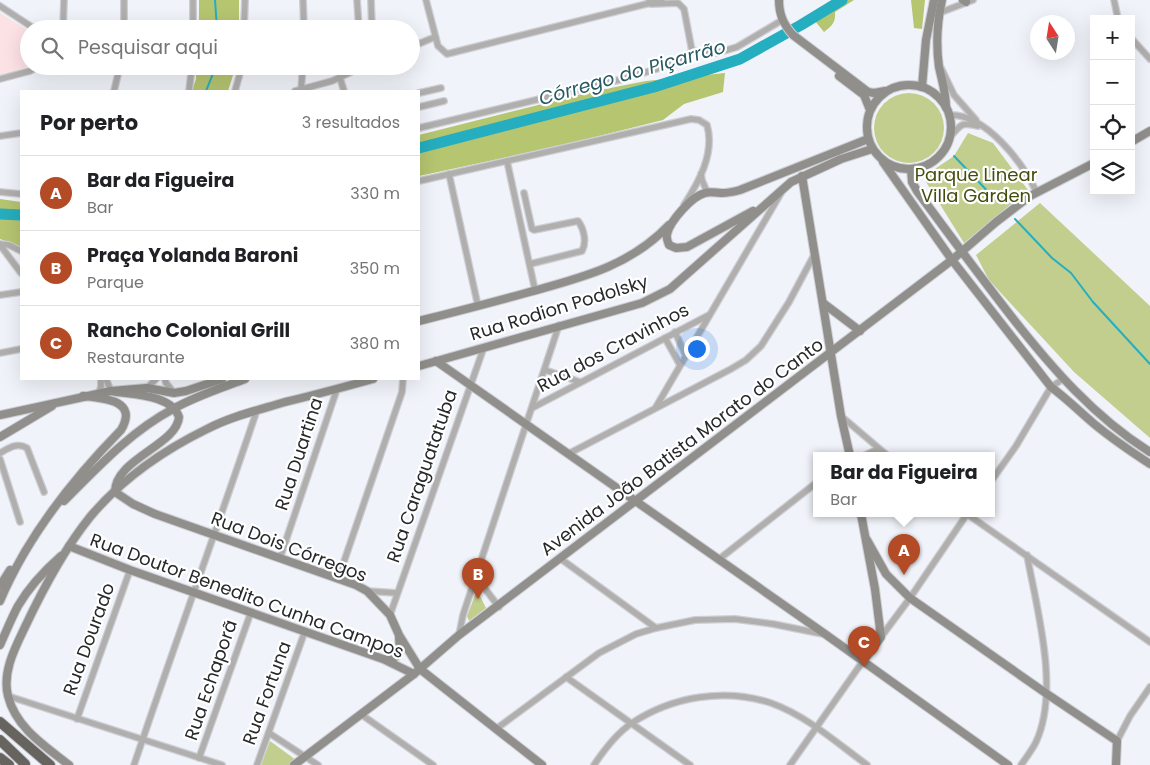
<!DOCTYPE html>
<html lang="pt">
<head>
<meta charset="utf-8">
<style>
  body { margin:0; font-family:Poppins,sans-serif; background:#f2f2f2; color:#202124 }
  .controls { position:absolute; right:15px; top:15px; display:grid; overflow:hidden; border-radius:0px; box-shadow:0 5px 20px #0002 }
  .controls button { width:45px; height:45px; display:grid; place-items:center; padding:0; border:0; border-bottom:1px solid #e0e0e0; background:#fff; color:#202124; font:25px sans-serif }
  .compass { position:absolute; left:1030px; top:15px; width:45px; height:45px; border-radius:50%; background:#fff; box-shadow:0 5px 20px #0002; rotate:348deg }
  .you { position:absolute; left:696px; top:348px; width:18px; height:18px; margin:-12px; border:4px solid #fff; border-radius:50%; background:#1a73e8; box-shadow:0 0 0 8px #1a73e833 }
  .badge { display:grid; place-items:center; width:32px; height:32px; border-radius:50%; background:#b34b26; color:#fff; font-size:16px; font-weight:700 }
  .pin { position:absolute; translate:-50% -41px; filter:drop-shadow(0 1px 2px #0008) }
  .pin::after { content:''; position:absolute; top:26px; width:18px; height:15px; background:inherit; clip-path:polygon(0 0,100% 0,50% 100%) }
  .popup { position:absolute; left:813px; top:452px; width:182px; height:65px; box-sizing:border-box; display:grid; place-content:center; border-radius:0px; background:#fff; filter:drop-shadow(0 1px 4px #0005); font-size:16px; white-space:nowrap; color:#757577 }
  .popup b { font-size:19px; color:#202124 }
  .popup::after { content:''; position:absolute; left:50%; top:100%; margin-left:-10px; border:10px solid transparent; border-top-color:#fff }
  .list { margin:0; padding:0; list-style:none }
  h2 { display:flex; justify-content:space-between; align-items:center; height:65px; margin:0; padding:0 20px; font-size:21px }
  h2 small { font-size:16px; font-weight:400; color:#757577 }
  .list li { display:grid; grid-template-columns:32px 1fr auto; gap:15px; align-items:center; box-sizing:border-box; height:75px; padding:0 20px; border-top:1px solid #e0e0e0 }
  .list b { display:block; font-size:19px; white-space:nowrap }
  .list p { margin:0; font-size:16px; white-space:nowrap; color:#757577 }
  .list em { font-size:16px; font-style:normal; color:#757577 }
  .icon { flex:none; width:28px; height:28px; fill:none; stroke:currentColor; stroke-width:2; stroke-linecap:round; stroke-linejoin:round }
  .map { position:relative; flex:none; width:1150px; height:765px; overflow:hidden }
  .search { position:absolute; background:#fff; box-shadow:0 5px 20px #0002; left:20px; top:20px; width:400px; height:55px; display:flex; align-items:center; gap:12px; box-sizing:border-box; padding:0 18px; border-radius:28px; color:#757577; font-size:19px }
  .panel { position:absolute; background:#fff; box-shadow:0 5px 20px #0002; left:20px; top:90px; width:400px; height:290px; border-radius:0px }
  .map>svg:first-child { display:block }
  .education { fill:#fce1e5 }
  .green { fill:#c1ce8d }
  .forest { fill:#b5c570 }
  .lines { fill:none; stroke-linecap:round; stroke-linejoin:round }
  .stream { stroke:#25aebf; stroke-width:2 }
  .river { stroke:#25aebf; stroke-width:11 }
  .street-casing { stroke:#ccced4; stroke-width:8 }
  .secondary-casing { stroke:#ccced4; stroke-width:10 }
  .highway-casing { stroke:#ccced4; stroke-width:12 }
  .street { stroke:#b1afad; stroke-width:5.5 }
  .secondary { stroke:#918f8b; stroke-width:8 }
  .highway { stroke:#67635e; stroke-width:10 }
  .labels { text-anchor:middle; stroke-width:4.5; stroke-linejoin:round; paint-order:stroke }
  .park-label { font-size:18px; fill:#444d0d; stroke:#fff }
  .street-label { font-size:18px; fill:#27282a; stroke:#fff }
  .water-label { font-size:19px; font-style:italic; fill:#265a62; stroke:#fff }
</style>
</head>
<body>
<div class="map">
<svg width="1150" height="765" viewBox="0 0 1150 765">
  <rect width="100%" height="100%" fill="#f0f3f9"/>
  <path class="education" d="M0,13L29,31V66H31L0,75Z"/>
  <g class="green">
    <circle cx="909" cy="128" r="35"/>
    <path d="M968,133L993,143L1028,190L964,243L923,177L954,156Z"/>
    <path d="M1040,203L1150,306V438L1074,372L989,280L976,255Z"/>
    <path d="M477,590L486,608L469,621L467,616Z"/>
    <path d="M270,741L296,760L290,765H261Z"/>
  </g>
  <g class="forest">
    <rect x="199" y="0" width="40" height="29"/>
    <path d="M833,0H854L835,12C836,22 832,26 824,32L810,15Z"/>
    <path d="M911,0H925L922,29L914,28Z"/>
    <path d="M196,66H236L228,91H192L196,79Z"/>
    <path d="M725,73L723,92L684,104L663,120L563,145L419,176V135L590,92L646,81Z"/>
    <path d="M0,199L21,202V247L0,239Z"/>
  </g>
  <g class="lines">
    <g class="stream">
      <path d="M215,0L217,29"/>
      <path d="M206,91L216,66"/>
      <path d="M954,156L996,200"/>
      <path d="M1015,219L1052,258L1071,273L1093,302L1150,364"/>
    </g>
    <g class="river">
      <path d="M419,148L654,87L740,59L801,25L842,0"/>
      <path d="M0,214L21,215"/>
    </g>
    <g class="street-casing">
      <g id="street">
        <path d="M303,0L304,29"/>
        <path d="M357,0L359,29"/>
        <path d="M371,0L372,29"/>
        <path d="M426,0L438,46L447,54L662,0"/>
        <path d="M649,0L651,4L678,3L684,9L692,51"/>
        <path d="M1114,0L1118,19"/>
        <path d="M0,6L35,29"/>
        <path d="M931,13H939L973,0"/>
        <path d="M63,29L64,0"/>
        <path d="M124,29V0"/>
        <path d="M193,29V0"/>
        <path d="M244,29L245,0"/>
        <path d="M1131,38L1150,59"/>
        <path d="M411,47L435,37"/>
        <path d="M692,51L717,53L737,47L779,22"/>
        <path d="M941,68L954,95L976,120"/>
        <path d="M340,78L344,91"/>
        <path d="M0,79L30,71L39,66"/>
        <path d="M301,90L303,66"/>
        <path d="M114,91L120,66"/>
        <path d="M189,91L192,66"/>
        <path d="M235,91L242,66"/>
        <path d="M295,91L332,81L364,66"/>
        <path d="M419,93L441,88"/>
        <path d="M419,107L444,101"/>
        <path d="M950,115C986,114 1023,163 1037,193"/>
        <path d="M419,128L623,79L680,62L692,51"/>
        <path d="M0,136L21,133"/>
        <path d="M951,136C961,124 962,122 978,126"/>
        <path d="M507,161L535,290"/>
        <path d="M449,174L478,306"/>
        <path d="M701,174L702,180L707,192"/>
        <path d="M419,181L691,119L699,120L707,125C715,153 699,182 684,205"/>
        <path d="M0,192L21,194"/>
        <path d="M524,193L532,229L534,230L578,221C584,229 587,242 582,251L530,264"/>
        <path d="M0,244L9,245L21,251"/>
        <path d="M0,245L21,273"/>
        <path d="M0,295L21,292"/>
        <path d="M675,332L685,354"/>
        <path d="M665,338L680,365"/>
        <path d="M0,353L21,349"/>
        <path d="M545,370L580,382"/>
        <path d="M106,379L111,391"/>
        <path d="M165,379L166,383L174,393"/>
        <path d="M147,388L156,379"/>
        <path d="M99,392L101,387V379"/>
        <path d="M656,407L781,193"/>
        <path d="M532,408L709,315"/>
        <path d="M841,416L888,456"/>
        <path d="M0,453C9,448 17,442 27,448L44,492"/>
        <path d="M568,454L731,369L746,360L761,346L789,302L814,255"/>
        <path d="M863,456L878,449"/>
        <path d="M0,459L20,522"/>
        <path d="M992,480L1016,446L1051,387L1063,379"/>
        <path d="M967,514L1150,642"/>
        <path d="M280,558L337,389"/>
        <path d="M561,559L656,628"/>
        <path d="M718,560L816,483"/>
        <path d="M476,577L499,607"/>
        <path d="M338,579L402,392L403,379"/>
        <path d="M367,591L397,593"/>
        <path d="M390,615L484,347"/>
        <path d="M459,635L463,615L559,325"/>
        <path d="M881,637L910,598L967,514"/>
        <path d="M566,677L690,765"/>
        <path d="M8,696L222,765"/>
        <path d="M362,715L433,765"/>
        <path d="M77,719L130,570"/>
        <path d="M496,729L599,653L636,634L656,628L695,620L735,619L773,624L823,634"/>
        <path d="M269,733L318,765"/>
        <path d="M1117,741L1130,716L1150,687"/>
        <path d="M199,758L251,612"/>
        <path d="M134,765C174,646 217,529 257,410"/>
        <path d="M257,765L305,631"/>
        <path d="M594,765C604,750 617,733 632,723C673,696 725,688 771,703C807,716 837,743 867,765"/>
        <path d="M790,765L863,661"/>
        <path d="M1021,765C1026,758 1032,750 1036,742C1060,690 1037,610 1027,555"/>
      </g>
    </g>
    <g class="secondary-casing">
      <g id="secondary">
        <path d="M779,0C779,14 783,24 793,35L868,92L874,93L885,91"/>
        <path d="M942,0C937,22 936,45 939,67C942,81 946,93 946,107"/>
        <path d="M963,0L966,2"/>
        <path d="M839,76L864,95L870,110"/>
        <circle cx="909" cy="127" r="42"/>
        <path d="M922,87L926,40L934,0"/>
        <path d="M1131,142L1150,131"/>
        <path d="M883,162L952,260L1051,387C1066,398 1079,411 1093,423C1111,438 1130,451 1150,464"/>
        <path d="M911,170L912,182L917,191C948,233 979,275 1011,316C1051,367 1094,417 1150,452"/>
        <path d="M802,176L841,416L850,456"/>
        <path d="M753,211L687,247L676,248L669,245C668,242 666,239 667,234C670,221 692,196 705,193C710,191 716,193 721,193C728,193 733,192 740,190L868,139"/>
        <path d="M823,303L860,331"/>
        <path d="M419,321C455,312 490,303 526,293C580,278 629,267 669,225"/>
        <path d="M436,361L825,634L1008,765"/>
        <path d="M419,366L642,303L670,289L791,182L841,159L872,149"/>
        <path d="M111,391C132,395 171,394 179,417C177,445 115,459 115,492L133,504L155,514L356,585L367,591L390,615L399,635L420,669L542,765"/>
        <path d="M0,415L111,391L147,388L174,393L186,391L222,379"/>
        <path d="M0,437L52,406"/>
        <path d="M64,501C98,467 130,432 173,409C196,396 221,388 245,379"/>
        <path d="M861,514L875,589L881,637L863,661"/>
        <path d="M867,540L886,574L910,598L1047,694L1117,741L1116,765"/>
        <path d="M69,546L130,570L383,659L414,674"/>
        <path d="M0,586L10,570"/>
        <path d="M0,601C27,537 73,479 121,430C139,400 103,398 83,396"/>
        <path d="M0,645C6,632 11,619 18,606C29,587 44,571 61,556"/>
        <path d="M385,659C402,659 400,652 399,637"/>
        <path d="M69,765C45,746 16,728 8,696C2,672 15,648 25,627C42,591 65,548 90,517C121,480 164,450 207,429C232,416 259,410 285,402C315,395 344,387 373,379"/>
        <path d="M294,765L414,674L459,635L952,260L996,222L1030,196L1094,163"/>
      </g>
    </g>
    <g class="highway-casing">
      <g id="highway">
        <path d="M0,722L50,765"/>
        <path d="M0,740L25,764"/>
        <path d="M0,758L9,765"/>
      </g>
    </g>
    <use href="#street" class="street"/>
    <use href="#secondary" class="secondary"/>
    <use href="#highway" class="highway"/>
  </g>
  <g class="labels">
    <g class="park-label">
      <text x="976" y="181">Parque Linear<tspan x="976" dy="21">Villa Garden</tspan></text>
    </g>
    <g class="street-label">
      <text transform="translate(559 308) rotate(-17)" y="6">Rua Rodion Podolsky</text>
      <text transform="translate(613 348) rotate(-28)" y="6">Rua dos Cravinhos</text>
      <text transform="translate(682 447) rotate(-37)" y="6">Avenida João Batista Morato do Canto</text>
      <text transform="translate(299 454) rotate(-72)" y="6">Rua Duartina</text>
      <text transform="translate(422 476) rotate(-71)" y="6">Rua Caraguatatuba</text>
      <text transform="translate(289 547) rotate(21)" y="6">Rua Dois Córregos</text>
      <text transform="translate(247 596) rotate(20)" y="6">Rua Doutor Benedito Cunha Campos</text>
      <text transform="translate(89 639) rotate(-70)" y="6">Rua Dourado</text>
      <text transform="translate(211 680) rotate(-71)" y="6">Rua Echaporã</text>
      <text transform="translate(267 693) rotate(-70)" y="6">Rua Fortuna</text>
    </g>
    <g class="water-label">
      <text transform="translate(632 72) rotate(-16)" y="7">Córrego do Piçarrão</text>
    </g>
  </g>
</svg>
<div class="controls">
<button>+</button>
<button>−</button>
<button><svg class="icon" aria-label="locate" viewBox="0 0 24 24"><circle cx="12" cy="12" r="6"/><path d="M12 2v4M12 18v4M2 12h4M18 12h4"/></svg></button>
<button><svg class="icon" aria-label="layers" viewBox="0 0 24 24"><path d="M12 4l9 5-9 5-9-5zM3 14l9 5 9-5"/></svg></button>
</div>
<svg class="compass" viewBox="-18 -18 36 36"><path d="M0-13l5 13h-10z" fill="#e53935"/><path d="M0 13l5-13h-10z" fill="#757577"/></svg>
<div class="you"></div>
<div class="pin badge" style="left:904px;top:575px">A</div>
<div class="popup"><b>Bar da Figueira</b>Bar</div>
<div class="pin badge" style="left:478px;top:599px">B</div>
<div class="pin badge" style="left:864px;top:667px">C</div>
<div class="search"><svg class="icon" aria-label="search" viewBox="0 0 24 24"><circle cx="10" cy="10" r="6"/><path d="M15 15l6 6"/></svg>Pesquisar aqui</div>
<section class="panel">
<h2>Por perto<small>3 resultados</small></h2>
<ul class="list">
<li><span class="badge">A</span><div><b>Bar da Figueira</b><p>Bar</p></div><em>330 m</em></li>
<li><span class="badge">B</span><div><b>Praça Yolanda Baroni</b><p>Parque</p></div><em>350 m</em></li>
<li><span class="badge">C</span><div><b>Rancho Colonial Grill</b><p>Restaurante</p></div><em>380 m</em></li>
</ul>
</section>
</div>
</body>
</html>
